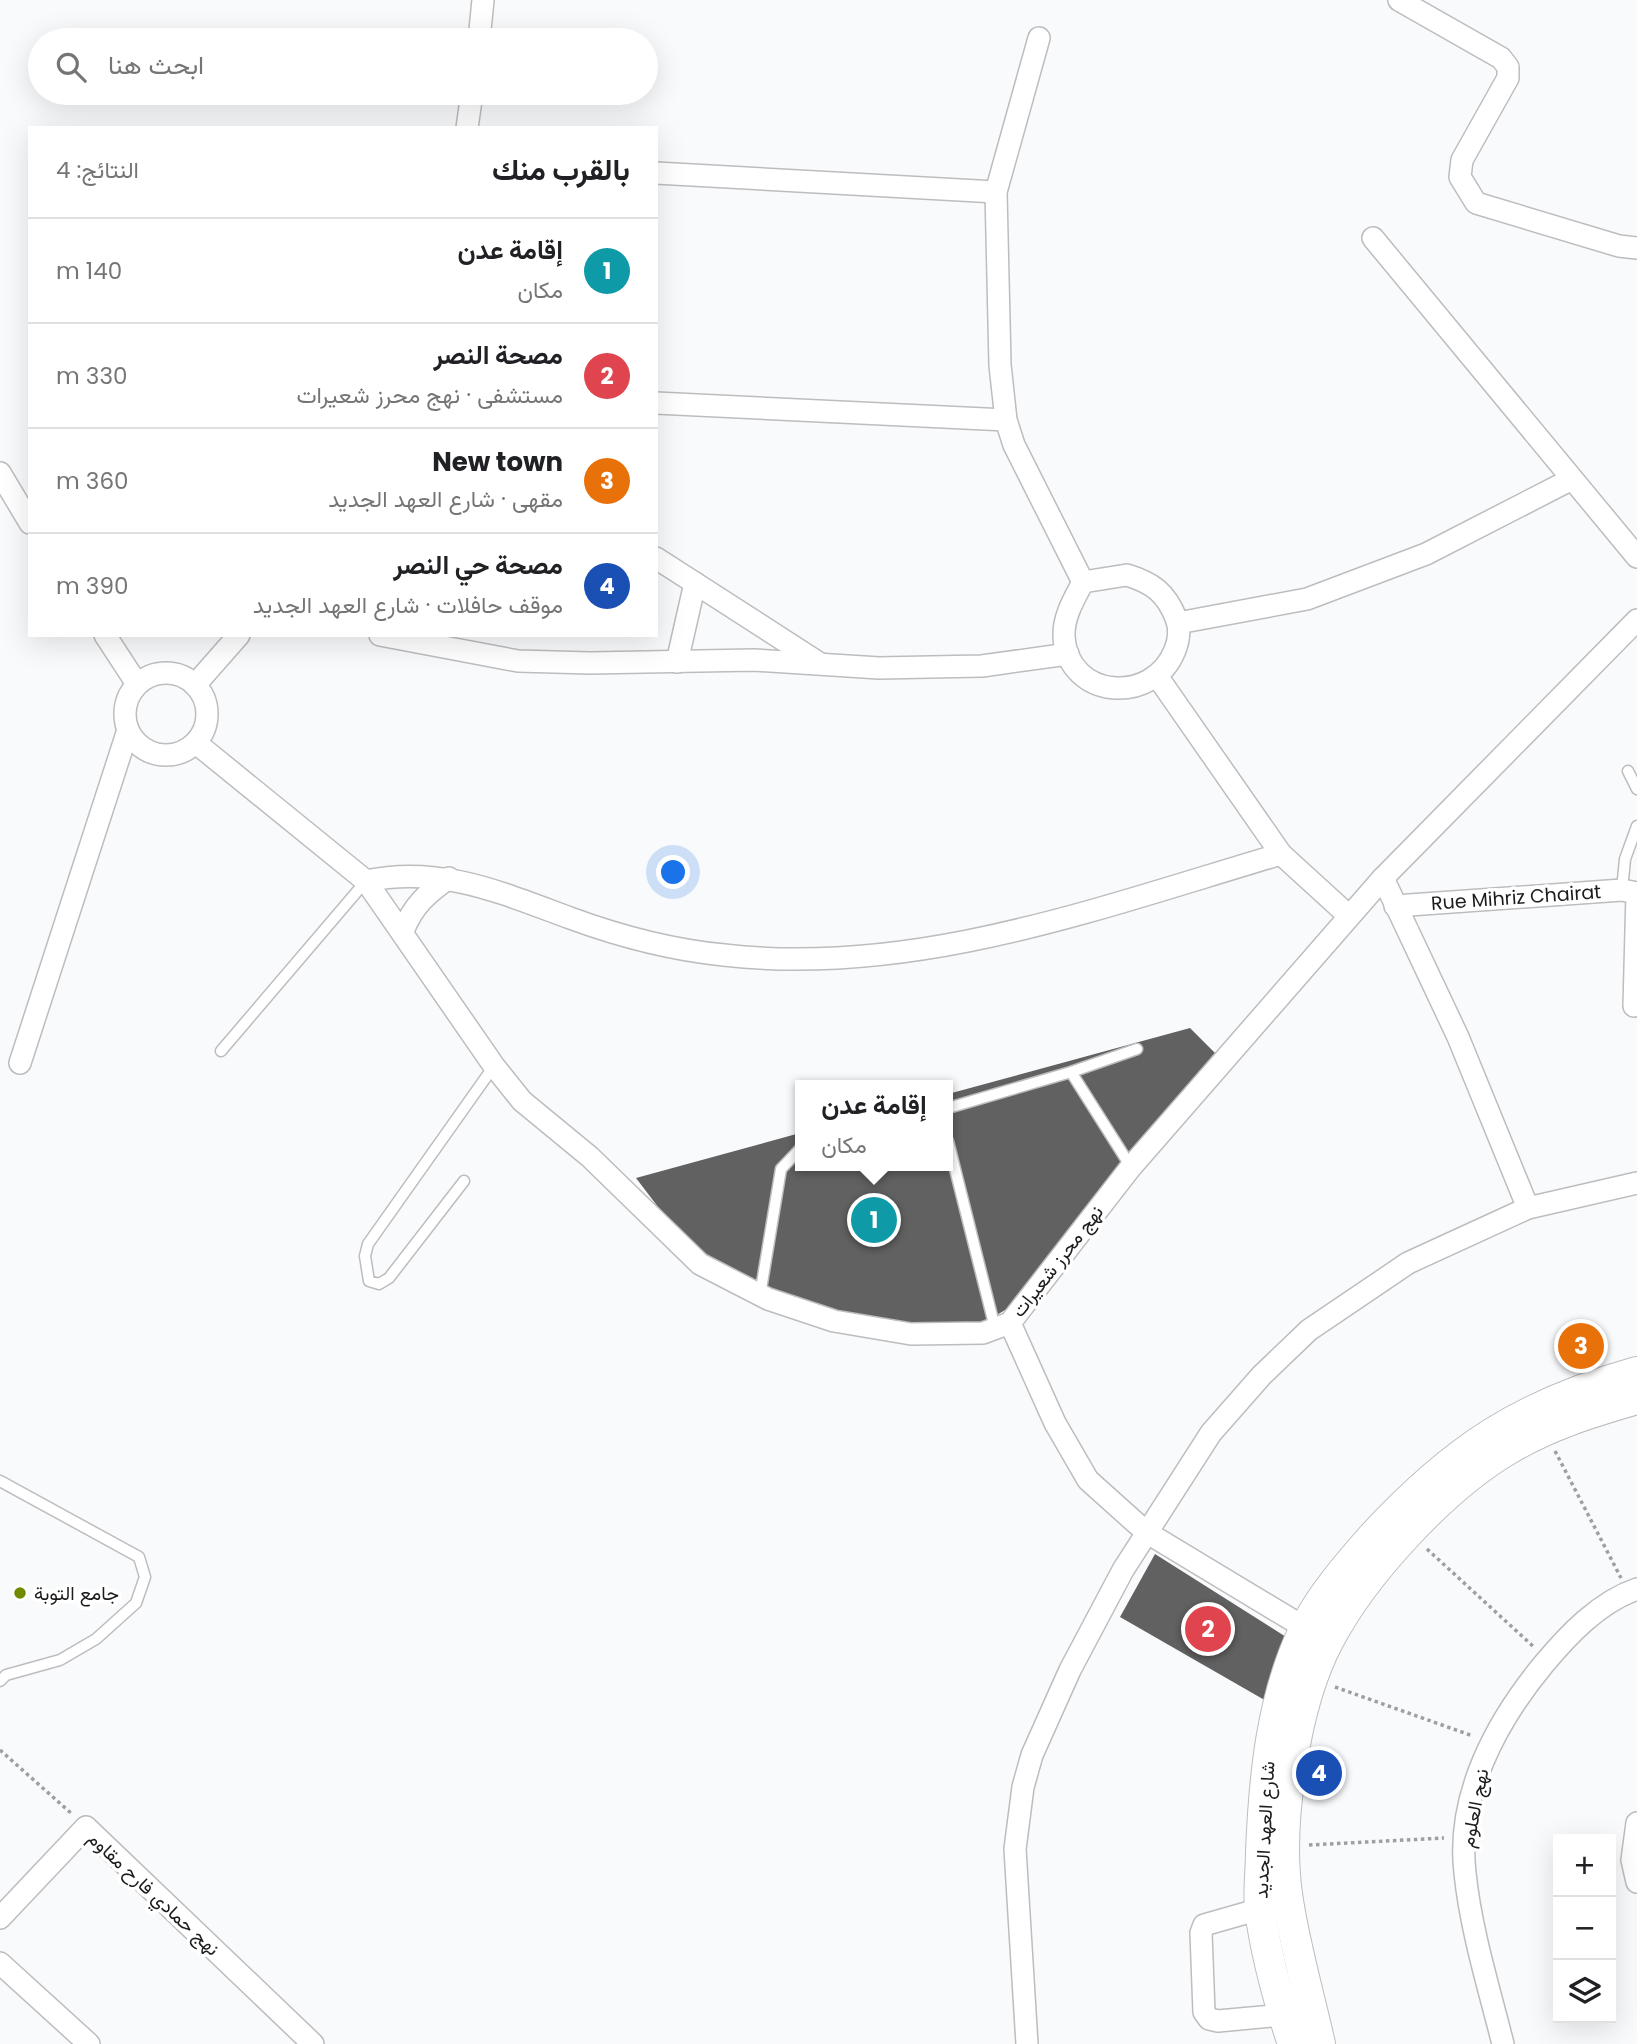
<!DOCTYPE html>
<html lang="ar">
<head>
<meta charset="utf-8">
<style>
  body { margin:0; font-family:Poppins,Vazirmatn,sans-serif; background:#f6f6f6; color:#202124; direction:rtl }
  .controls { position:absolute; right:21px; bottom:21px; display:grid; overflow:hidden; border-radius:0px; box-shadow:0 7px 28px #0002 }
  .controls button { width:63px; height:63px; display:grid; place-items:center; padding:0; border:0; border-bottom:2px solid #e0e0e0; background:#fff; color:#202124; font:35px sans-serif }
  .you { position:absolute; left:674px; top:873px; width:24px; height:24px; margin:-18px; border:5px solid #fff; border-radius:50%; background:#1a73e8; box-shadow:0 0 0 10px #1a73e833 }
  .badge { display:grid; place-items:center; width:46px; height:46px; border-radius:50%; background:#718a00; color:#fff; font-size:23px; font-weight:700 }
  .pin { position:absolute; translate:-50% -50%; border:4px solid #fff; box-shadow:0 2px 7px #0006 }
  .popup { position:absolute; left:795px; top:1080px; width:158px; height:91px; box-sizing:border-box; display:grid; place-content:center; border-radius:0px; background:#fff; filter:drop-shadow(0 2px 5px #0005); font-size:23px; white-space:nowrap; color:#757577 }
  .popup b { font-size:26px; color:#202124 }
  .popup::after { content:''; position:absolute; left:50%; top:100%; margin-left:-14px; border:14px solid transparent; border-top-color:#fff }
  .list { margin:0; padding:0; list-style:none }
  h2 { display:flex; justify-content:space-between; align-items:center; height:91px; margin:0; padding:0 28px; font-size:30px }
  h2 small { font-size:23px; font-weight:400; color:#757577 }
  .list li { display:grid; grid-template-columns:46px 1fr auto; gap:21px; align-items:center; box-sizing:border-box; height:105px; padding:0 28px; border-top:2px solid #e0e0e0 }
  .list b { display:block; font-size:26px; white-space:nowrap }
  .list p { margin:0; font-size:23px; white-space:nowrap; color:#757577 }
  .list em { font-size:23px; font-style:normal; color:#757577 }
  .icon { flex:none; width:38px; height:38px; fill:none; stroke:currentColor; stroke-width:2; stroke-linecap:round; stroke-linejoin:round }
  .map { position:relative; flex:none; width:1637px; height:2044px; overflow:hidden; direction:ltr }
  .search { position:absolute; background:#fff; box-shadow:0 7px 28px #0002; left:28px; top:28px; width:630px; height:77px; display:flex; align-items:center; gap:18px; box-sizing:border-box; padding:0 24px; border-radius:38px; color:#757577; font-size:26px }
  .panel { position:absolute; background:#fff; box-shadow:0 7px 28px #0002; left:28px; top:126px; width:630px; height:511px; border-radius:0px; direction:rtl }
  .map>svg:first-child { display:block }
  .building { fill:#626162 }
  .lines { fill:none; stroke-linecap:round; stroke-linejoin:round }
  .service-casing { stroke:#bdbdc0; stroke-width:13 }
  .minor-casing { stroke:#bdbdc0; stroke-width:24 }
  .secondary-casing { stroke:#bdbdc0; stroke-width:32 }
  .path { stroke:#9f9fa1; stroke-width:3.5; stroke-dasharray:3.5 3.5; stroke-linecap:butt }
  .service { stroke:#fff; stroke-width:10 }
  .minor { stroke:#fff; stroke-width:21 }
  .secondary { stroke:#fff; stroke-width:30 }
  .poi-dot { fill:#718a00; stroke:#fff; stroke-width:2.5 }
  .labels { text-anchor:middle; stroke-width:7; stroke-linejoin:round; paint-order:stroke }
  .street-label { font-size:19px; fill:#1c1c1d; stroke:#fff }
  .poi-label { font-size:19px; fill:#1c1c1d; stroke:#fff; text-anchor:start }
</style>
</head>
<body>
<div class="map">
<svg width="1637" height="2044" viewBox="0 0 1637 2044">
  <rect width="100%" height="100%" fill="#f9fafc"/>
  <g class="building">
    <path d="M1190,1028L1215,1053L1010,1307L977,1327H912L831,1310L700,1262L636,1178L800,1133V1166H948V1094Z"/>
    <path d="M1155,1554L1294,1642L1268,1702L1120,1617Z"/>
  </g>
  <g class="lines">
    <g class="service-casing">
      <g id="service">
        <path d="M1628,771L1637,789"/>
        <path d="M1622,890L1625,859L1637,826"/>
        <path d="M221,1051L366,881"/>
        <path d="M1071,1072L1131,1167"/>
        <path d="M948,1108L1071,1072L1137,1049"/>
        <path d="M948,1141L995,1328"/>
        <path d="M464,1181L389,1278L379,1284L369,1281L365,1256L368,1244L494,1066"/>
        <path d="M760,1295L781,1169L800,1149"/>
        <path d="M0,1481L139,1557L145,1577L136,1603L96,1639L60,1660L6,1675L0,1681"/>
      </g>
    </g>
    <g class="minor-casing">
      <g id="minor">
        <path d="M1399,0L1501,58L1508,67V78L1462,160L1460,177L1476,203L1619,246L1637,248"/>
        <path d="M1039,38L996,192L1000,365L1006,420L1014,445L1083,582"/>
        <path d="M479,40L483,0"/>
        <path d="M467,128L472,93"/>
        <path d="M656,173L996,192"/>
        <path d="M1373,238L1637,557"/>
        <path d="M656,403L1006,420"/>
        <path d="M0,473L30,523"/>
        <path d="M656,558L819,663"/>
        <path d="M1127,575C1153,583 1166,593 1176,618C1180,628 1179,640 1175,650C1153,706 1068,699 1064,637C1063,617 1074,599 1083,582Z"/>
        <path d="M1178,623L1307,599L1426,554L1572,479"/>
        <path d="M105,635L137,684"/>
        <path d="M380,635L518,661L590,663L754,660L879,668L982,666L1068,654"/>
        <path d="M677,662L695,583"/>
        <circle cx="166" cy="714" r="41"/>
        <path d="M1157,676L1281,854L1349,916"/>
        <path d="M195,685L239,635"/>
        <path d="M196,743L366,881L494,1066L522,1101L590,1157L700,1264L768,1299L834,1321L911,1334L983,1333L1010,1323"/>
        <path d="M1383,878L1458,1037L1528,1208"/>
        <path d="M366,881C440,865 502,893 570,918C619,936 672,950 724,955C915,977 1101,907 1281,854"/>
        <path d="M1395,906L1622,890L1637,893L1634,1006"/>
        <path d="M403,931C413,906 427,893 449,878"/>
        <path d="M20,1063L128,730"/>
        <path d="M1317,1635L1146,1532L1088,1480L1055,1423L1010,1323L1131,1167L1383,878L1637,620"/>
        <path d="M1637,1823L1632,1860L1637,1882"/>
        <path d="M1260,1909L1204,1925L1201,1933L1204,2012L1209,2019L1218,2021L1283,2015"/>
        <path d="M0,1918L86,1827L313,2044"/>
        <path d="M0,1963L89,2044"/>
        <path d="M1027,2044L1015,1849L1023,1787L1032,1755L1070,1670L1123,1570L1211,1433L1262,1375L1309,1330L1408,1263L1528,1208L1637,1183"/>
        <path d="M1503,2044C1489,1988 1471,1931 1465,1873C1456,1796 1496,1722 1543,1665C1568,1635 1599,1602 1637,1589"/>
      </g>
    </g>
    <g class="secondary-casing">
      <g id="secondary">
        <path d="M1293,2044C1279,2002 1266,1955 1260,1910C1258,1892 1261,1871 1261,1852C1264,1777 1271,1700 1304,1630C1318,1599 1349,1563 1372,1537C1453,1449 1522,1404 1637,1372"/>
        <path d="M1320,2044C1309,1994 1294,1944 1287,1894C1277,1823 1295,1703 1329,1640C1364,1573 1444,1487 1509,1449C1549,1425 1592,1412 1637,1399"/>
      </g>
    </g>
    <g class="path">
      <path d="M1555,1451L1621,1578"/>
      <path d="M1427,1549L1535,1648"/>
      <path d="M1335,1687L1473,1736"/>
      <path d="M0,1750L72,1814"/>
      <path d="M1309,1845L1444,1838"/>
    </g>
    <use href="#service" class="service"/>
    <use href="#minor" class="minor"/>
    <use href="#secondary" class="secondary"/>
  </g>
  <circle class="poi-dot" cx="20" cy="1593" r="7"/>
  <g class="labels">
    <g class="street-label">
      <text transform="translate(1516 897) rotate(-4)" y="7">Rue Mihriz Chairat</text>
      <text transform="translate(1057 1261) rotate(-52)" y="7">نهج محرز شعيرات</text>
      <text transform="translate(1474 1808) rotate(-79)" y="7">نهج العلوم</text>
      <text transform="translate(1264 1830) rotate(-87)" y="7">شارع العهد الجديد</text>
      <text transform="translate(154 1893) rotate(43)" y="7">نهج حمادي فارح مقاوم</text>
    </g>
    <g class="poi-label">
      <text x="34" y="1600">جامع التوبة</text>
    </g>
  </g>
</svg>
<div class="controls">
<button>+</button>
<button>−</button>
<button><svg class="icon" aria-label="layers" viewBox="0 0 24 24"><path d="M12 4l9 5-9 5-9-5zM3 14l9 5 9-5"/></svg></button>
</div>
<div class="you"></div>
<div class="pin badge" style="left:874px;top:1220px;background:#0f9aa8">1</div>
<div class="popup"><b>إقامة عدن</b>مكان</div>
<div class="pin badge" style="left:1208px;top:1629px;background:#e0444e">2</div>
<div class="pin badge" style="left:1581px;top:1346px;background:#e8710a">3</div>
<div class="pin badge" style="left:1319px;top:1773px;background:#1a4fb4">4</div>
<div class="search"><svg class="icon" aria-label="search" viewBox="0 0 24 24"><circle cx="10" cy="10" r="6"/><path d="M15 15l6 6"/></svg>ابحث هنا</div>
<section class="panel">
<h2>بالقرب منك<small>النتائج: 4</small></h2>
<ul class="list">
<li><span class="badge" style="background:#0f9aa8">1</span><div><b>إقامة عدن</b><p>مكان</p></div><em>140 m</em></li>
<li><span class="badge" style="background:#e0444e">2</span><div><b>مصحة النصر</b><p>مستشفى · نهج محرز شعيرات</p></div><em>330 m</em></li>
<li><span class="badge" style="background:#e8710a">3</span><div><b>New town</b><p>مقهى · شارع العهد الجديد</p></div><em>360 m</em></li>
<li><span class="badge" style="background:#1a4fb4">4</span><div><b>مصحة حي النصر</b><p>موقف حافلات · شارع العهد الجديد</p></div><em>390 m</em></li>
</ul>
</section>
</div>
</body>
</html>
